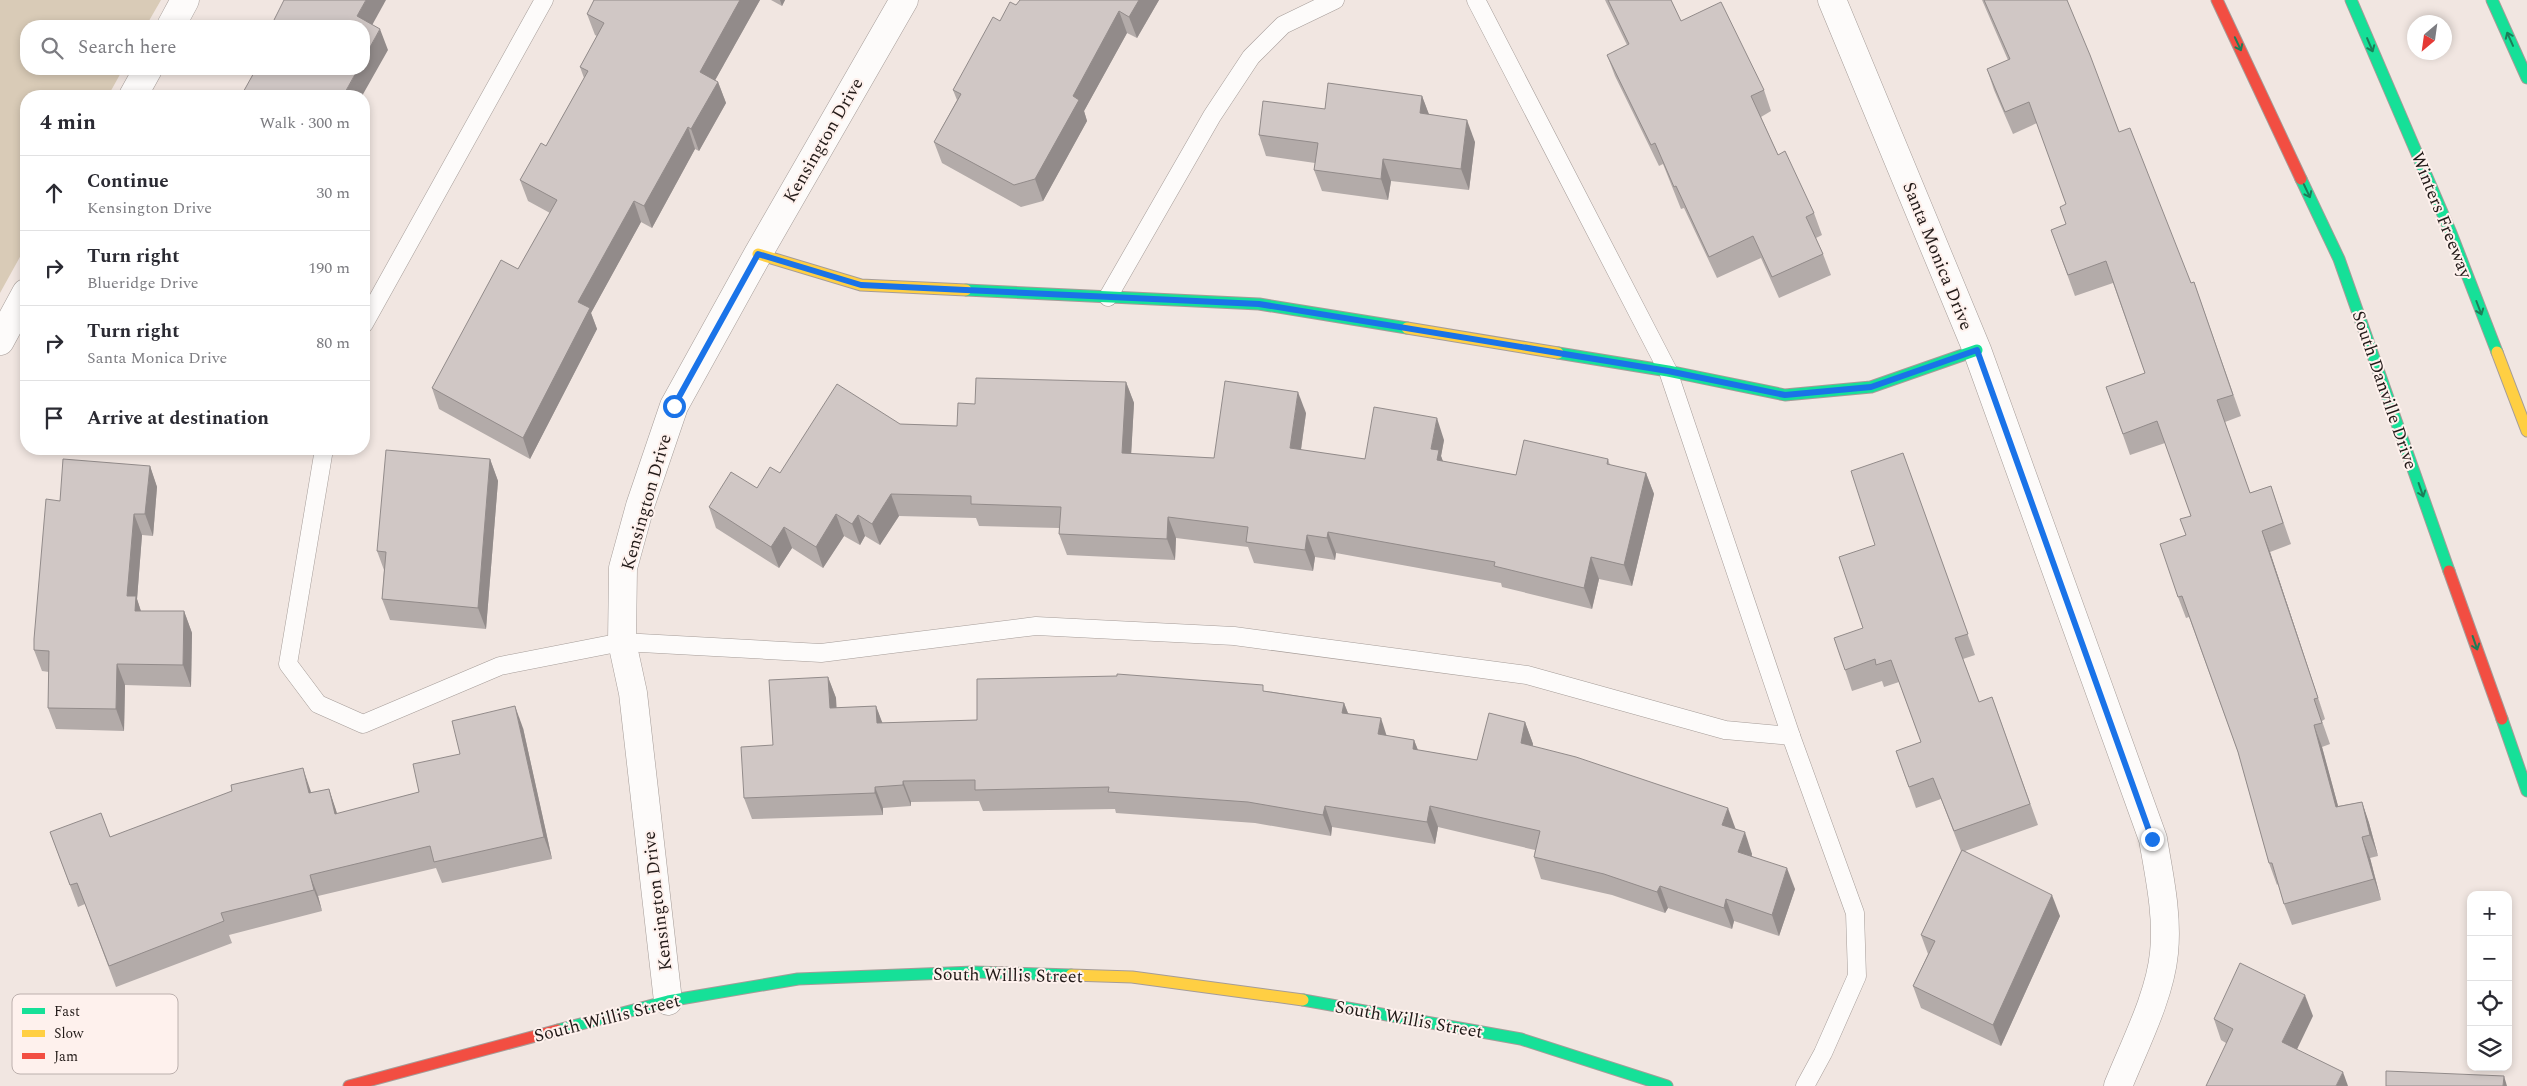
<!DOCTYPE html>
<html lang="en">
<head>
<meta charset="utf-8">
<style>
  body { margin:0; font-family:Spectral,serif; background:#f2f2f3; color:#2b2b33 }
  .controls { position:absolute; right:15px; bottom:15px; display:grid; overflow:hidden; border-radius:10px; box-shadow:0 2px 8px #0003 }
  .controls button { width:45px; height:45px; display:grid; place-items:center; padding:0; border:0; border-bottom:1px solid #e1e1e2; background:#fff; color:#2b2b33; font:25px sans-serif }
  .compass { position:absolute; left:2407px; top:15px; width:45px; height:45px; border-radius:50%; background:#fff; box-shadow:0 2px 8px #0003; rotate:209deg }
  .stop { position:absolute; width:15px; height:15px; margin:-11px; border:4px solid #1a73e8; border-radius:50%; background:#fff }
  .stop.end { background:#1a73e8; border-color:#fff; box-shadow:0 1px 5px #0008 }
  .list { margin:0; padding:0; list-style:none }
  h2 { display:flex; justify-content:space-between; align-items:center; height:65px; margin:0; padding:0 20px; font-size:21px }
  h2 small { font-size:16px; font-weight:400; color:#7c7c81 }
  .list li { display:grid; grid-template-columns:32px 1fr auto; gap:15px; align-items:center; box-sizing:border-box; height:75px; padding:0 20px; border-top:1px solid #e1e1e2 }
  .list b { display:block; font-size:19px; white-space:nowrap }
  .list p { margin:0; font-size:16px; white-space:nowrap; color:#7c7c81 }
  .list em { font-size:16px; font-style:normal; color:#7c7c81 }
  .icon { flex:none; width:28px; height:28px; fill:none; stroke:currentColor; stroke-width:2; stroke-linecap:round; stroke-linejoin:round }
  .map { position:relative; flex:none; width:2527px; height:1086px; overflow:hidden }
  .search { position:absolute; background:#fff; box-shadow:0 2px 8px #0003; left:20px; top:20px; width:350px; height:55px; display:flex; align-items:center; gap:12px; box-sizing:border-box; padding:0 18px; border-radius:20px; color:#7c7c81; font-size:19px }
  .panel { position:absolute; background:#fff; box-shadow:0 2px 8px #0003; left:20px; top:90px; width:350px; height:365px; border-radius:20px }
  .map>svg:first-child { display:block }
  .green { fill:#d9cbb7 }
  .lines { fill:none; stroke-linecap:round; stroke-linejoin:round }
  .lane-casing { stroke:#a59c98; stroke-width:19 }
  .street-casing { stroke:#a59c98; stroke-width:29 }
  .fast-casing { stroke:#a59c98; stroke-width:13 }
  .slow-casing { stroke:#a59c98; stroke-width:13 }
  .jam-casing { stroke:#a59c98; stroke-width:13 }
  .lane { stroke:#fdfbfa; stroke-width:18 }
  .street { stroke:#fdfbfa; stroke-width:28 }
  .fast { stroke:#16e098; stroke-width:11 }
  .slow { stroke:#ffcf43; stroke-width:11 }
  .jam { stroke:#f24e42; stroke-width:11 }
  .wall { fill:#b3aba9 }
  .shaded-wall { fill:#928b8a }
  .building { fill:#d0c7c5; stroke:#928b8a }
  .oneway { stroke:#1c7d58 }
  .route { stroke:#1a73e8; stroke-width:6 }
  .labels { text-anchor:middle; stroke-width:4; stroke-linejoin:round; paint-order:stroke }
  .street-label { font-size:18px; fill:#221a18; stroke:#fef1ed }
  .key { fill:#fef1ed; stroke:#bcb0ad; stroke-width:1 }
  .key-label { font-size:14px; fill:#221a18 }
</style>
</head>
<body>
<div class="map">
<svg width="2527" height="1086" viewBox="0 0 2527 1086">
  <rect width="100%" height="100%" fill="#f1e6e1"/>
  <path class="green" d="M0,0H161L146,26H26V69H123L108,96H26V246L0,293Z"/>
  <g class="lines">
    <g class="lane-casing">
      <g id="lane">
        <path d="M1476,0L1668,371L1791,736L1855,913L1857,976L1823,1053L1805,1086"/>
        <path d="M1108,297L1212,116L1251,57L1283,25L1335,0"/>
        <path d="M364,324L544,0"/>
        <path d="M324,449L288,664L318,704L363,724L500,666L622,642L821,653L1036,626L1234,636L1527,675L1725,730L1791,736"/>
      </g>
    </g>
    <g class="street-casing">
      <g id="street">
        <path d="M1832,0L1977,350L2153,839C2159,875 2168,915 2164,953C2160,996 2134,1046 2118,1086"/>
        <path d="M171,26L185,0"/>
        <path d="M133,96L148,69"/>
        <path d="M0,341L26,293"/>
        <path d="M668,1001L633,693L622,642L623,568L640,506L674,406L758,254L904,0"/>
      </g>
    </g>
    <g class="fast-casing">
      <g id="fast">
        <path d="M2351,0L2451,233L2497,352"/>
        <path d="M2492,0L2527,78"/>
        <path d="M2301,179L2339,259L2449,571"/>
        <path d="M966,290L1259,304L1407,328"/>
        <path d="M1558,353L1668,371L1785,395L1871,387L1977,350"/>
        <path d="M2502,719L2527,791"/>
        <path d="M1303,1000L1521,1039L1667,1086"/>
        <path d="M558,1030L668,1001L798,979L974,972L1071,975"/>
      </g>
    </g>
    <g class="slow-casing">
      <g id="slow">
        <path d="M758,254L861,285L966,290"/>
        <path d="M1407,328L1558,353"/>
        <path d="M2497,352L2527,431"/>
        <path d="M1071,975L1132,977L1303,1000"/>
      </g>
    </g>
    <g class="jam-casing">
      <g id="jam">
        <path d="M2217,0L2301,179"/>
        <path d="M2449,571L2502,719"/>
        <path d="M349,1086L558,1030"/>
      </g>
    </g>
    <use href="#lane" class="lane"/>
    <use href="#street" class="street"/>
    <use href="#fast" class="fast"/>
    <use href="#slow" class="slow"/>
    <use href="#jam" class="jam"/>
  </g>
  <g class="wall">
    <path d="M594,0H760L715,80L718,82L726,103L699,151L695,149L652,228L641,222L591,313L597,329L530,459L439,409L432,388L518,269L550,213L528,201L520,180L546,146L584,78L580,67L597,36L595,35L587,14Z"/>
    <path d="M771,0H785L782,6Z"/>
    <path d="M1020,0H1159L1137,38L1127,33L1084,111L1087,121L1043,201L1021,207L942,163L934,142L957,100L953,90L1000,21L1016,5Z"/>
    <path d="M1605,0H1671L1681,21L1764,90L1771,111L1761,117L1778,155L1814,213L1822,235L1816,238L1823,254L1831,275L1779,298L1761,258L1717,278L1684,208L1681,209L1663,164L1659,166L1615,76L1607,55L1627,45Z"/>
    <path d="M1982,0H2067L2119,132L2191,283L2194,282L2241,416L2225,422L2250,493L2271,486L2291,544L2270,552L2325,719L2322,721L2330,744L2322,747L2338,806L2362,802L2369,823L2378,856L2370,858L2381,900L2292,925L2284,904L2278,884L2277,885L2269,863L2238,752L2189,617L2186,618L2178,597L2186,535L2191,516L2165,443L2130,455L2106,387L2145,373L2113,283L2075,296L2051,230L2066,224V204L2037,123L2013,134L1994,90L1987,69L2008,60Z"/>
    <path d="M1422,96L1429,115L1475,142L1469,190L1391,181L1388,200L1322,191L1314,170L1315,163L1266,156L1259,135L1325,109Z"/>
    <path d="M1126,382L1134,403L1131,454L1214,458L1306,413L1301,450L1365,459L1444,440L1441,456L1443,462L1516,475L1608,459L1610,465L1646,473L1654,494L1632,586L1599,579L1592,609L1502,587L1501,583L1336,553L1335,560L1315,557L1313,571L1254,563L1248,547L1176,538L1175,560L1067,555L1059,534V528L979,526L976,518L899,516L880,545L865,536L860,545L844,536L823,568L792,548L779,568L716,528L709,507L757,488L780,473L900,424L957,426L975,404Z"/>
    <path d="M1903,453L1975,655L1963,659L1979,702L1992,697L2038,825L1965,851L2060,916L2001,1046L1921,1008L1913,986L1928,954L1921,935L1961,851L1941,799L1916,808L1896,751L1921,742L1899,682L1884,687L1882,681L1852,691L1845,670L1863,628L1875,545Z"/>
    <path d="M490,459L498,481L486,629L390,620L382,599L384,570L377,551Z"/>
    <path d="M150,466L157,487L153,536L142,535L137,599L141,611H184L192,633L191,687L125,685L124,731L56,729L48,708L49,672L42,671L34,650Z"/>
    <path d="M828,677L836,698V708L876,706L882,723L977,720L1266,691L1344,703L1348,713L1387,736L1414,740L1418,750L1477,760L1525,722L1533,744V746L1736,829L1752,854V856L1795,889L1779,936L1734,921L1732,929L1668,908L1665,913L1612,895L1541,879L1534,857L1535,850L1438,827L1435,844L1332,827L1331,836L1255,823L1116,813L1115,809L983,811L979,801L911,802V806L883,808V815L752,819L744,798L773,745Z"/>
    <path d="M523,728L552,859L442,883L436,868L318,896L322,911L229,935L232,943L116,987L85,904L78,907L50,832L110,837L310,789L311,793L329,789L337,814L419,792L460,754Z"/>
    <path d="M2313,1016L2226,1043L2221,1040L2214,1019Z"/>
  </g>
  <g class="shaded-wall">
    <path d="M366,0H386L365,38L357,16Z"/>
    <path d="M740,0H760L708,93L700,72Z"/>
    <path d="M780,0H785L782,6Z"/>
    <path d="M1139,0H1159L1137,38L1129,17Z"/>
    <path d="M1119,11L1127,33L1084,111L1087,121L1043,201L1035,179L1073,96Z"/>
    <path d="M380,29L388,50L362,96H343L358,69H364V58Z"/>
    <path d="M718,82L726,103L699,151L691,129Z"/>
    <path d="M1422,96L1430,117L1420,113Z"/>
    <path d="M1467,120L1475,142L1469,190L1461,169Z"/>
    <path d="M688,127L695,149L652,228L644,206Z"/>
    <path d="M1383,159L1391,181L1388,200L1381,179Z"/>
    <path d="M634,201L641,222L591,313L597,329L530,459L523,438L578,302Z"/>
    <path d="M1126,382L1134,403L1130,475L1122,453Z"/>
    <path d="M1298,392L1306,413L1298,470L1290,448Z"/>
    <path d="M1437,418L1444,440L1441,456L1447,472L1445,482L1431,449Z"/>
    <path d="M490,459L498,481L486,629L478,608Z"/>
    <path d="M150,466L157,487L153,536L145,514Z"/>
    <path d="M1646,473L1654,494L1632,586L1624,565Z"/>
    <path d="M891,494L899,516L880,545L872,524Z"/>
    <path d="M134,514L142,535L137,599L143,618V632L127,596Z"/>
    <path d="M836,514L844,536L823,568L816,547Z"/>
    <path d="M858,515L865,536L860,545L852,524Z"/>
    <path d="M1168,517L1176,538L1175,560L1167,539Z"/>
    <path d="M784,527L792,548L779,568L771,547Z"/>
    <path d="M2262,531L2270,552L2325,719L2318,698Z"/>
    <path d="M1328,532L1336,553L1335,560L1327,538Z"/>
    <path d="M1307,535L1315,557L1313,571L1305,550Z"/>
    <path d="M1591,557L1599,579L1592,609L1584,588Z"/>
    <path d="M184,611L192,633L191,687L183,665Z"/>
    <path d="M117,664L125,685L124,731L116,709Z"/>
    <path d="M828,677L836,698L838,730L830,708Z"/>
    <path d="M1344,703L1352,724L1342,713Z"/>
    <path d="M515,706L523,728L552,859L544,837Z"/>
    <path d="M876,706L884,727L877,723Z"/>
    <path d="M1381,718L1388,740L1378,734Z"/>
    <path d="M1525,722L1533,744L1528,765L1521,743Z"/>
    <path d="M2314,725L2322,747L2344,828L2336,807Z"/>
    <path d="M1414,740L1422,761L1413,749Z"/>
    <path d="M303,768L310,789L317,815L309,793Z"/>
    <path d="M903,781L911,802V806L903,785Z"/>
    <path d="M875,787L883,808V815L875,793Z"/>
    <path d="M329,789L336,810L343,836L335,814Z"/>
    <path d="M2362,802L2369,823L2378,856L2370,835Z"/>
    <path d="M1325,806L1332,827L1331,836L1323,815Z"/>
    <path d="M1430,806L1438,827L1435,844L1427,822Z"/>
    <path d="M1728,808L1736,830L1722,825Z"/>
    <path d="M1745,832L1752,854L1746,873L1738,852Z"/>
    <path d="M2362,837L2370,858L2381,900L2374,879Z"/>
    <path d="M1787,868L1795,889L1779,936L1772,915Z"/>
    <path d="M310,875L318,896L322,911L314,890Z"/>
    <path d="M1660,886L1668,908L1665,913L1657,892Z"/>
    <path d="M2052,895L2060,916L2001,1046L1993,1025Z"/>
    <path d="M1726,899L1734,921L1732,929L1724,908Z"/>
    <path d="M2305,995L2313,1016L2290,1064L2282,1042Z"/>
    <path d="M2343,1072L2348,1086H2336Z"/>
    <path d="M2504,1076L2507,1086H2503Z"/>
  </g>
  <g class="building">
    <path d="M284,0H366L357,16L380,29L364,58V26H271Z"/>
    <path d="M594,0H740L700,72L718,82L691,129L688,127L644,206L634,201L578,302L590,308L523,438L432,388L501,260L518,269L557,200L520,180L541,143L546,146L588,71L580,67L604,23L587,14Z"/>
    <path d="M1020,0H1139L1129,17L1119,11L1073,96L1079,100L1035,179L1014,185L934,142L961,94L953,90L993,17L1000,21L1010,2L1016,5Z"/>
    <path d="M1608,0H1671L1681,21L1721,2L1764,90L1751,96L1778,155L1785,151L1814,213L1806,217L1823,254L1772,277L1753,236L1709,257L1676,186L1674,187L1655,143L1651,145L1607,55L1629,44Z"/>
    <path d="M1984,0H2067L2090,55L2119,132L2130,128L2191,283L2194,282L2233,395L2217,400L2250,493L2271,486L2283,523L2262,531L2318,698L2314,699L2322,723L2314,725L2336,807L2362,802L2370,835L2362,837L2374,879L2284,904L2272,863H2269L2238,752L2182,596L2178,597L2160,544L2186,535L2180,519L2191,516L2157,421L2123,434L2106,387L2145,373L2106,261L2068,275L2051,230L2066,224L2060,207L2066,204L2029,102L2005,112L1987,69L2010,59Z"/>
    <path d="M256,69H358L343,96H241Z"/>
    <path d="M1328,83L1422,96L1420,113L1467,120L1461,169L1383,159L1381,179L1314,170L1318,143L1259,135L1263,101L1325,109Z"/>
    <path d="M976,378L1126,382L1122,453L1214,458L1225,381L1298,392L1290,448L1365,459L1374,407L1437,418L1431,449L1439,450L1437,460L1516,475L1524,440L1608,459L1607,464L1646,473L1624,565L1591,557L1584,588L1494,566L1495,562L1328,532L1327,538L1307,535L1305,550L1246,542L1248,527L1168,517L1167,539L1059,534L1061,507L971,504V496L891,494L872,524L858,515L852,524L836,514L816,547L784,527L771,547L709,507L731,472L757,488L770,467L780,473L837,384L900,424L957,426L958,403L975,404Z"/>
    <path d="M386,450L490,459L478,608L382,599L386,552L377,551Z"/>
    <path d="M1903,453L1968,634L1955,638L1979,702L1992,697L2030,804L1954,831L1933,778L1909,787L1896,751L1921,742L1891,660L1876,665L1875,659L1845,670L1834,638L1863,628L1839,557L1875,545L1851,471Z"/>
    <path d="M63,459L150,466L145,514H134L127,596H136L135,611H184L183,665L117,664L116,709L48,708L49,651L34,650V639L46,499L60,501Z"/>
    <path d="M1117,674L1263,685V691L1344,703L1342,713L1381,718L1378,734L1414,740L1413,749L1477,760L1489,713L1525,722L1521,743L1576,757L1728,808L1722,825L1745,832L1738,852L1787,868L1772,915L1726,899L1724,908L1660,886L1657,892L1604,874L1534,857L1540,831L1430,806L1427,822L1325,806L1323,815L1248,802L1108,792L1109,787L975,790V780L903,781V785L875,787V793L744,798L741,747L773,745L769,680L828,677L830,708L876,706L877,723L977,720V679L1117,676Z"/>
    <path d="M515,706L544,837L434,862L430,846L310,875L314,890L221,913L224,921L109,966L77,883L70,885L50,832L101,813L110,837L232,791L231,785L303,768L309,793L329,789L335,814L419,792L413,764L460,754L452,721Z"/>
    <path d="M1962,850L2052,895L1993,1025L1913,986L1935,941L1921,935Z"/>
    <path d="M2240,963L2305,995L2282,1042L2343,1072L2336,1086H2206L2233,1029L2214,1019Z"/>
    <path d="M2386,1071L2504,1076L2503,1086H2386Z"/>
  </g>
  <defs><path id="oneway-shaft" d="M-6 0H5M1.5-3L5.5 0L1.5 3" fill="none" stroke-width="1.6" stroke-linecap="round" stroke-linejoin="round" transform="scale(1.25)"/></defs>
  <g class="oneway">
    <use href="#oneway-shaft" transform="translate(2510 39) rotate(-114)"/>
    <use href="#oneway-shaft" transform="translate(2238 44) rotate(65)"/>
    <use href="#oneway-shaft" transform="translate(2370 45) rotate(67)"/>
    <use href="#oneway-shaft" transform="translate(2307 191) rotate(65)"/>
    <use href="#oneway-shaft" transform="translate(2479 308) rotate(69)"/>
    <use href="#oneway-shaft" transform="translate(2421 490) rotate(71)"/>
    <use href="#oneway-shaft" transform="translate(2475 643) rotate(71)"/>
  </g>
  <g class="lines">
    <path class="route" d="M674,406L758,254L861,285L1259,304L1668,371L1785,395L1871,387L1977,350L2152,839"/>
  </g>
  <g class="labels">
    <g class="street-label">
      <text transform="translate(823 140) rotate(-60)" y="6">Kensington Drive</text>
      <text transform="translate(2442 215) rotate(68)" y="6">Winters Freeway</text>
      <text transform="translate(1938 256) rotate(68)" y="6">Santa Monica Drive</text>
      <text transform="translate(2385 390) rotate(71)" y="6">South Danville Drive</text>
      <text transform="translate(646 502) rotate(-74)" y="6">Kensington Drive</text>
      <text transform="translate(657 901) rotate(-97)" y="6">Kensington Drive</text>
      <text transform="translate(1008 975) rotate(1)" y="6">South Willis Street</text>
      <text transform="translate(607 1018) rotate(-14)" y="6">South Willis Street</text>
      <text transform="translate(1409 1019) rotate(10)" y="6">South Willis Street</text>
    </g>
  </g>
  <rect x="12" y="994" width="166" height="80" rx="8" class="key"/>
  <rect x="22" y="1008" width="23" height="6" fill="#16e098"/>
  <rect x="22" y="1030" width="23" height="7" fill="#ffcf43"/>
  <rect x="22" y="1053" width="23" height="6" fill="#f24e42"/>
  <g class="key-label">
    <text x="54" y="1016">Fast</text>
    <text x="54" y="1038">Slow</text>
    <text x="54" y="1061">Jam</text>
  </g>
</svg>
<div class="controls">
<button>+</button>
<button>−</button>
<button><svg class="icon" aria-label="locate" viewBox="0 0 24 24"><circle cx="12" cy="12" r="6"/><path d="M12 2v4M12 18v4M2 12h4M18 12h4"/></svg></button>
<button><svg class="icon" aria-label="layers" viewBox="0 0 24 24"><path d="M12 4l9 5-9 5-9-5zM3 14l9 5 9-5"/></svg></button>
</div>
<svg class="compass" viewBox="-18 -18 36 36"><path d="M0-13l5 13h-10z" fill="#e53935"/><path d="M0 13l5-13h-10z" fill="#7c7c81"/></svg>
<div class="stop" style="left:674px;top:406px"></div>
<div class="stop end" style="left:2152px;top:839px"></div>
<div class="search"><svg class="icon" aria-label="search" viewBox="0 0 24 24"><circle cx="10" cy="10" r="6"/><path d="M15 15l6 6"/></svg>Search here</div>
<section class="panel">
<h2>4 min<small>Walk · 300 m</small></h2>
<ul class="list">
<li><svg class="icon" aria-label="ahead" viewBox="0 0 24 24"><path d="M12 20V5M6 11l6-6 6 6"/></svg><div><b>Continue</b><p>Kensington Drive</p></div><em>30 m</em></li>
<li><svg class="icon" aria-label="right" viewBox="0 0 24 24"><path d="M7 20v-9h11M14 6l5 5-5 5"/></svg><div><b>Turn right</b><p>Blueridge Drive</p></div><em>190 m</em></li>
<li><svg class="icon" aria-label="right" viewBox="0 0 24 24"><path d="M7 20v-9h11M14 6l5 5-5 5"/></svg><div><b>Turn right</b><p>Santa Monica Drive</p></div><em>80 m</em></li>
<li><svg class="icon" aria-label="arrive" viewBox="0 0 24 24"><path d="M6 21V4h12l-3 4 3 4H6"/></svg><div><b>Arrive at destination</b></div></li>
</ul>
</section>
</div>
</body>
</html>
